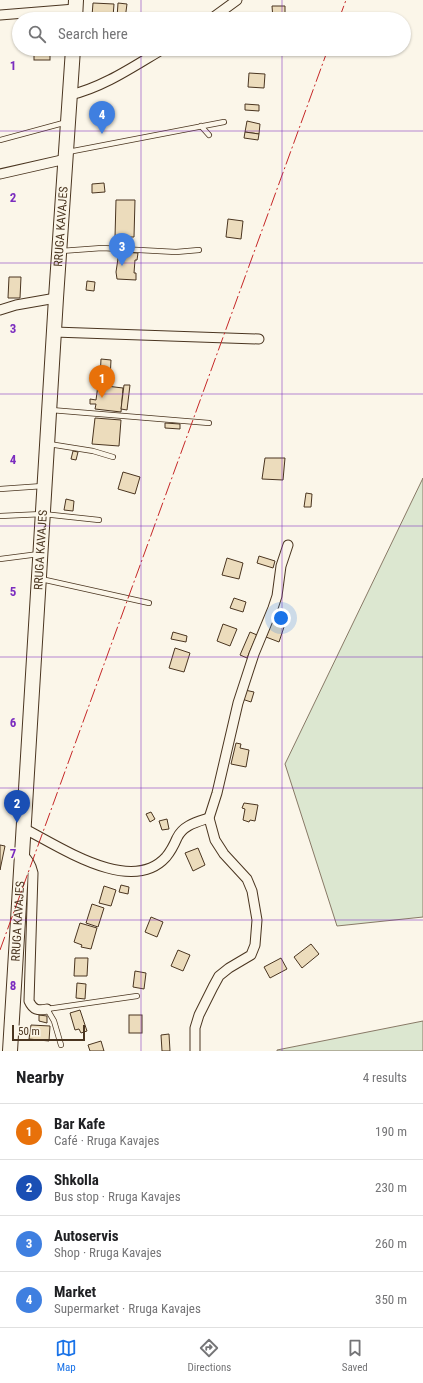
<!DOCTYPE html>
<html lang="en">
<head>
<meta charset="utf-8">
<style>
  body { margin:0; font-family:"Roboto Condensed",sans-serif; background:#f6f6f6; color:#202124 }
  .scale { position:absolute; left:12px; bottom:10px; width:73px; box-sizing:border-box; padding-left:4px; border:2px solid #4a3520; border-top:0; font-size:11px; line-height:14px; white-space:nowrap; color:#4a3520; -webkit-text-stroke:3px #fbf6e9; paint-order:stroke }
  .you { position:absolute; left:281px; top:618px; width:14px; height:14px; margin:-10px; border:3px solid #fff; border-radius:50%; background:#1a73e8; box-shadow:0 0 0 6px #1a73e833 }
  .badge { display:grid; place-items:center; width:26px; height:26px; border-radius:50%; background:#1a73e8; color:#fff; font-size:13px; font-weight:700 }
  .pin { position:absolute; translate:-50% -33px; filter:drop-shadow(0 1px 2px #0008) }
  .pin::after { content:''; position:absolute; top:21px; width:14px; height:12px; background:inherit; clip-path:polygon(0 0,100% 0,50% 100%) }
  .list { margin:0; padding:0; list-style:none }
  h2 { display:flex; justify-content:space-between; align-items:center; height:52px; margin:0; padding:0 16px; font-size:17px }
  h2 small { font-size:13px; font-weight:400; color:#757577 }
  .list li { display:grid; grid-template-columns:26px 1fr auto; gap:12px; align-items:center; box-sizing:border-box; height:56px; padding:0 16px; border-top:1px solid #e0e0e0 }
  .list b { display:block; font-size:15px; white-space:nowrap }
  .list p { margin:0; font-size:13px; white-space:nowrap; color:#757577 }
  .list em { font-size:13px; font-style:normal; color:#757577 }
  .icon { flex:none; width:22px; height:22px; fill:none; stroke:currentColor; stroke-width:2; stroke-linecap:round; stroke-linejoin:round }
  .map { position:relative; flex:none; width:423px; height:1051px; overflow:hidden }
  .search { position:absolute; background:#fff; box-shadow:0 1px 3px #0004; left:12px; right:12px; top:12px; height:44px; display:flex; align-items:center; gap:10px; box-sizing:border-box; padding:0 14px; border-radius:22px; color:#757577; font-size:15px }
  .sheet { height:276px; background:#fff }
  nav { display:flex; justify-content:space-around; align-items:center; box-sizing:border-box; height:56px; border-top:1px solid #e0e0e0; background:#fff; font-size:11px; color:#757577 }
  nav a { display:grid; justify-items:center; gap:2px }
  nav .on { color:#1a73e8 }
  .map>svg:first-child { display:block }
  .green { fill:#dce7d0; stroke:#887966 }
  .building { fill:#ecdcbc; stroke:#4a3520 }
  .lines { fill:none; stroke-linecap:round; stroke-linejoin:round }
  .lane-casing { stroke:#4a3520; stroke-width:6 }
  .street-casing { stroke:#4a3520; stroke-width:11 }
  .primary-casing { stroke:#4a3520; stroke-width:16 }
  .lane { stroke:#fbf6e9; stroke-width:4.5 }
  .street { stroke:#fbf6e9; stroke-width:9 }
  .primary { stroke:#fbf6e9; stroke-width:14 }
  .power { stroke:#c62828; stroke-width:1; stroke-dasharray:14 3 2 3; stroke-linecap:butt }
  .grid { fill:none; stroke:#7b2cbf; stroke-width:1; stroke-opacity:0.55 }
  .labels { text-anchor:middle; stroke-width:3; stroke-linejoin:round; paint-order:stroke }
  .street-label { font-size:12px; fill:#4a3520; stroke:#fbf6e9 }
  .grid-label { font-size:13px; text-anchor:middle; font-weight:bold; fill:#7b2cbf; stroke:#fbf6e9; stroke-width:3; stroke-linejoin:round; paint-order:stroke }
</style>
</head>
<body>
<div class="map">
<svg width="423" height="1051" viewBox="0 0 423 1051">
  <rect width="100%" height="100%" fill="#fbf6e9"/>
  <g class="green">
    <path d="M423,478V917L337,926L285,764Z"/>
    <path d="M423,1021V1051H277V1050Z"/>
  </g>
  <g class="building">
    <path d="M93,3L114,4L113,17L92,16Z"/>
    <path d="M118,3L127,4L125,19L117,18Z"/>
    <path d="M272,6H285V19H273Z"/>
    <path d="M36,15L50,16V19H36Z"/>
    <rect x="34" y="49" width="16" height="11"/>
    <path d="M249,73L265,74L264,88L248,87Z"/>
    <path d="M245,104L259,105V111L245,110Z"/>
    <path d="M247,121L260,124L259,134L245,132Z"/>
    <path d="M245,132L259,134L258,140L244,138Z"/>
    <path d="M104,183L105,192L92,193V184Z"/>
    <path d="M116,200H135L134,237H115Z"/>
    <path d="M228,219L243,221L241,239L226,237Z"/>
    <path d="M119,252L138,253L137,260H135L134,273H136V280L117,279L116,272Z"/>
    <path d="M9,277H21L20,298H8Z"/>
    <path d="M87,281L95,282L94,291L86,290Z"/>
    <path d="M101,359L111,360L110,379L100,378Z"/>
    <path d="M98,385L123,388L121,412L95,409L96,404H90V399L96,400Z"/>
    <path d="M124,385H130L127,410L121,409Z"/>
    <path d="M95,418L121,420L119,446L92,444Z"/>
    <path d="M165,423L180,424V429L165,428Z"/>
    <path d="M73,451L78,452L76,460L71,459Z"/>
    <path d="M265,458H285L283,480L262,479Z"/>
    <path d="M123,472L140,477L135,494L118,489Z"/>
    <path d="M306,493L312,494L311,507H304Z"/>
    <path d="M66,499L74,501L73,511L64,510Z"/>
    <path d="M259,556L275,561L273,568L257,563Z"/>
    <path d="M227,558L243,563L239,579L222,575Z"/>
    <path d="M234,598L246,602L243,612L230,608Z"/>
    <path d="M272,622L284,627L279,642L266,637Z"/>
    <path d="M223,624L237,629L230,646L217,641Z"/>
    <path d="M173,632L187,636L186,642L171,639Z"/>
    <path d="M250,632L257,635L247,658L240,655Z"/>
    <path d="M175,648L190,653L184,672L169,668Z"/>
    <path d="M245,690L254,692L251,702L242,699Z"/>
    <path d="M236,743L241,744L240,748L249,750L246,767L231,764Z"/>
    <path d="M244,803L258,805L255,821L250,820L249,822L243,820L245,809L242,808Z"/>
    <path d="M151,812L155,819L150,822L146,814Z"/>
    <path d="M167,819L169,829L162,830L159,821Z"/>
    <path d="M0,845L5,846L0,870Z"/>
    <path d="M198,848L205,865L193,871L185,853Z"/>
    <path d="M121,885L129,887L128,894L119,892Z"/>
    <path d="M104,886L116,890L111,906L99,903Z"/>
    <path d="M92,904L104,908L98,927L86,923Z"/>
    <path d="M151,917L163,922L157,937L145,932Z"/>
    <path d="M80,923L97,928L91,949L81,947L82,945L74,942Z"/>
    <path d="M311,944L319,954L302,968L294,957Z"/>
    <path d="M178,950L190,955L183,971L171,966Z"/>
    <path d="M75,958H88L87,976H74Z"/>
    <path d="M281,958L287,969L270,978L264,967Z"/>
    <path d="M135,971L146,973L144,989L133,987Z"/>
    <path d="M77,983L86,984L85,999L76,998Z"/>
    <path d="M80,1010L87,1031L81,1033L79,1029L75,1030L70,1013Z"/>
    <path d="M39,1015L47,1016V1023L39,1021Z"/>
    <rect x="129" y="1015" width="13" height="18"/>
    <path d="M31,1025L50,1026L49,1041L29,1039Z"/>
    <path d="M169,1034L170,1051H162L161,1035Z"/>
    <path d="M101,1041L104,1051H90L88,1045Z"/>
  </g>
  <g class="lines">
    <g class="lane-casing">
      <g id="lane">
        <path d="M201,126L209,135"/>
        <path d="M0,140L67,122"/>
        <path d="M68,152L224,122"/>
        <path d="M61,251L102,248L176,252L199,250"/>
        <path d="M51,410L209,423"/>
        <path d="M49,444L93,451L113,457"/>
        <path d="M0,489L43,486"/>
        <path d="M0,516L43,514L99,520"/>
        <path d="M0,559L39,554"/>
        <path d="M41,579L149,603"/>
        <path d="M61,1045L54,1021L47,1009L137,996"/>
      </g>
    </g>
    <g class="street-casing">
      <g id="street">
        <path d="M0,15L75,9"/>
        <path d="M211,19L237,0"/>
        <path d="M70,95C104,87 134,66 163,49"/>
        <path d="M0,174L66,159"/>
        <path d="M0,310L16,305L56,298"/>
        <path d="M54,332L259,339"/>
        <path d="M23,828C59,846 131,896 166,857C171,851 174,845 177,838C183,825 197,822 209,818"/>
        <path d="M22,854C28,860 31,864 33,873L29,1001C33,1010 38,1011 47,1009"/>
        <path d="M195,1051V1028L199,1015L213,987L219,976L229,968L251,955L255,945L257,920L252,891L247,879L224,854L215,840L209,818L217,793L238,703L254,654L273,608L277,596L281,566L288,545"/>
      </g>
    </g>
    <g class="primary-casing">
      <g id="primary">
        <path d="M75,19L76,0"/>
        <path id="s1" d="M10,1051L56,298L73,49"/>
      </g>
    </g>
    <use href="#lane" class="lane"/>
    <use href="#street" class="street"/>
    <use href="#primary" class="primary"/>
    <g class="power">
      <path d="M339,19L346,0"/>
      <path d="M0,950L328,49"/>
    </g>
  </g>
  <path class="grid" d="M141,0V19M282,0V19M141,49V1051M282,49V1051M0,131H423M0,263H423M0,394H423M0,526H423M0,657H423M0,788H423M0,920H423"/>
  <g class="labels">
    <g class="street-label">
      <text dy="4" stroke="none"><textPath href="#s1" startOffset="826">RRUGA KAVAJES</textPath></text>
      <text dy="4" stroke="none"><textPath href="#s1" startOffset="502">RRUGA KAVAJES</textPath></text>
      <text dy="4" stroke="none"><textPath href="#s1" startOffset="130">RRUGA KAVAJES</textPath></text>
    </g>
  </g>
  <g class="grid-label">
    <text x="13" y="70">1</text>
    <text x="13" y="202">2</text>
    <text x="13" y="333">3</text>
    <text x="13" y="464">4</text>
    <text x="13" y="596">5</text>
    <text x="13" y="727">6</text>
    <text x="13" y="858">7</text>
    <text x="13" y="990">8</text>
  </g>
</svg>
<div class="scale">50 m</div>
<div class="you"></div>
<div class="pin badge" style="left:102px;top:398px;background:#e8710a">1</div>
<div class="pin badge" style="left:17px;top:823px;background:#1a4fb4">2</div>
<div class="pin badge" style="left:122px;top:266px;background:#3f7fe0">3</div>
<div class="pin badge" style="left:102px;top:134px;background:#3f7fe0">4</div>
<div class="search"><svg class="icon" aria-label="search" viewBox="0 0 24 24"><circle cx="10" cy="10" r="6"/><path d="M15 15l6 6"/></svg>Search here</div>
</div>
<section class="sheet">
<h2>Nearby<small>4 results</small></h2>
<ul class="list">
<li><span class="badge" style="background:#e8710a">1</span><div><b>Bar Kafe</b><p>Café · Rruga Kavajes</p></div><em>190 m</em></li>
<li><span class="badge" style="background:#1a4fb4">2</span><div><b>Shkolla</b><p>Bus stop · Rruga Kavajes</p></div><em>230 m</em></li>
<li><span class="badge" style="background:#3f7fe0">3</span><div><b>Autoservis</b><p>Shop · Rruga Kavajes</p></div><em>260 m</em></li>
<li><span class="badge" style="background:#3f7fe0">4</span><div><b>Market</b><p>Supermarket · Rruga Kavajes</p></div><em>350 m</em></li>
</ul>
</section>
<nav>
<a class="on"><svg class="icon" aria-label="map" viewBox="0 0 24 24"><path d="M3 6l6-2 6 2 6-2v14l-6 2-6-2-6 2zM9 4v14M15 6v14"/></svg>Map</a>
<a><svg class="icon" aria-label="directions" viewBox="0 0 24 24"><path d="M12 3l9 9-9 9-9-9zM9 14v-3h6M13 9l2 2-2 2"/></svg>Directions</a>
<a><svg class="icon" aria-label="saved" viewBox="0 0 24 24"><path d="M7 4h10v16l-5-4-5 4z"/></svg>Saved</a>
</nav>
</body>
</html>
